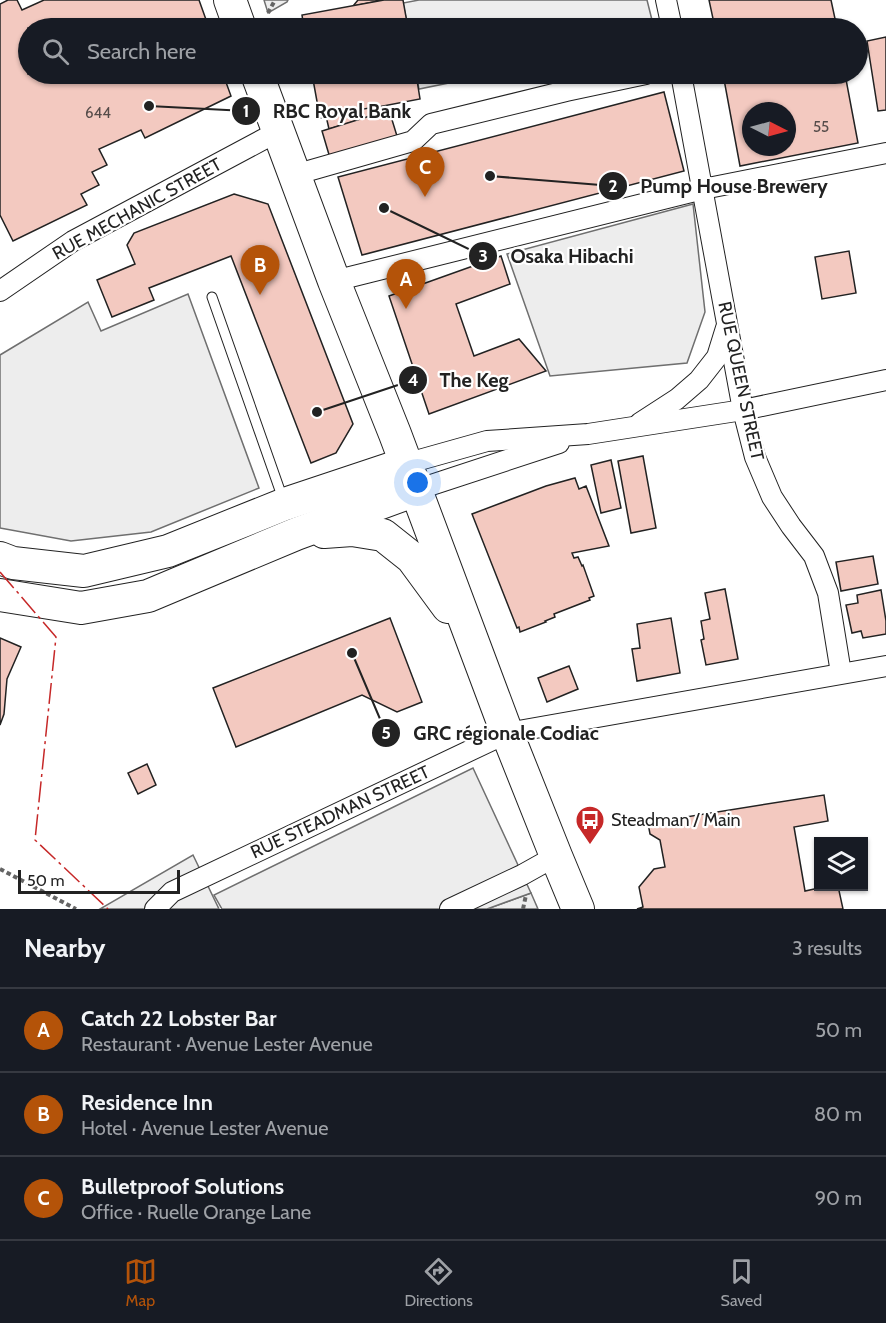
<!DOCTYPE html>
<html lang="en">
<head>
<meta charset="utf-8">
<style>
  body { margin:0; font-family:Cabin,sans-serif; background:#20242c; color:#f1f3f6 }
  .controls { position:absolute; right:18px; bottom:18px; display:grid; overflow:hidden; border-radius:0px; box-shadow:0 2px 4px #0004 }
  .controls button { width:54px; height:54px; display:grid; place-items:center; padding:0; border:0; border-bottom:2px solid #363941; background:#171b24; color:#f1f3f6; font:30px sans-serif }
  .compass { position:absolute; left:742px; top:102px; width:54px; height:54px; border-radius:50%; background:#171b24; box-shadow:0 2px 4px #0004; rotate:96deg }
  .scale { position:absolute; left:18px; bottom:15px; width:162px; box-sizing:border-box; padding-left:6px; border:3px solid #222; border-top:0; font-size:16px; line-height:21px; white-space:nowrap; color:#222; -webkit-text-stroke:4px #fff; paint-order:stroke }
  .you { position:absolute; left:418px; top:483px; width:21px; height:21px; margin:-15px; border:4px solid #fff; border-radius:50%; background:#1a73e8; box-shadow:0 0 0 9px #1a73e833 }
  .badge { display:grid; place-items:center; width:39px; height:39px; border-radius:50%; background:#b45309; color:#fff; font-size:20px; font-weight:700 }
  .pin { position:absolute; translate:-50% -50px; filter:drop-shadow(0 2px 3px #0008) }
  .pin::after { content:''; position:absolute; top:32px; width:21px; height:18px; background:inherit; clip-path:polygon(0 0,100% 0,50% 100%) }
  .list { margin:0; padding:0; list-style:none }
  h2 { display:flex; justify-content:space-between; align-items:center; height:78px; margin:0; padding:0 24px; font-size:26px }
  h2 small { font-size:20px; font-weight:400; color:#9ea1a6 }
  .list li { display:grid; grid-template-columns:39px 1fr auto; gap:18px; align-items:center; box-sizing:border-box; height:84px; padding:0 24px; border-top:2px solid #363941 }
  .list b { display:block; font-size:22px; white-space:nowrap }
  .list p { margin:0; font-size:20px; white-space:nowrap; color:#9ea1a6 }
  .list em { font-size:20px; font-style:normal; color:#9ea1a6 }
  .icon { flex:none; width:33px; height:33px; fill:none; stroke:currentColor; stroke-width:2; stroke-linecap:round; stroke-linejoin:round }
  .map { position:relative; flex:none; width:886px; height:909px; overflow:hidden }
  .search { position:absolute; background:#171b24; box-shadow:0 2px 4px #0004; left:18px; right:18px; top:18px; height:66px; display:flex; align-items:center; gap:15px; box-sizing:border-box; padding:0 21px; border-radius:33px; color:#9ea1a6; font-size:22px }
  .sheet { height:330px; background:#171b24 }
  nav { display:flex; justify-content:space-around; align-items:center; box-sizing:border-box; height:84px; border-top:2px solid #363941; background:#171b24; font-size:16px; color:#9ea1a6 }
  nav a { display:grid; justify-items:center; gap:3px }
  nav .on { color:#b45309 }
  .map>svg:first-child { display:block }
  .green { fill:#eee; stroke:#6f6f6f; stroke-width:1.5 }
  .parking { fill:#ededed; stroke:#6f6f6f; stroke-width:1.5 }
  .building { fill:#f3c9c0; stroke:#222; stroke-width:1.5; fill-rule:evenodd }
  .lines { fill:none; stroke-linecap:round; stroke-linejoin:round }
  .lane-casing { stroke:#222; stroke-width:11 }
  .street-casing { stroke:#222; stroke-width:22 }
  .primary-casing { stroke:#222; stroke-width:34 }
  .path { stroke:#646464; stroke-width:4; stroke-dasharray:4.5 3; stroke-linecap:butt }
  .lane { stroke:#fff; stroke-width:9 }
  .street { stroke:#fff; stroke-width:20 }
  .primary { stroke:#fff; stroke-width:32 }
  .power { stroke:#c62828; stroke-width:1.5; stroke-dasharray:21 4.5 3 4.5; stroke-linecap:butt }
  .labels { text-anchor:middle; stroke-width:4.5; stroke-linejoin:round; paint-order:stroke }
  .number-label { font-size:15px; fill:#564c4a }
  .street-label { font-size:18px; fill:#222; stroke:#fff }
  .poi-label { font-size:18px; fill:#222; stroke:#fff; text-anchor:start }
  .leader { fill:none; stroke:#222; stroke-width:2 }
  .callout-dot { fill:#222; stroke:#fff; stroke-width:2 }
  .mark-label { font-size:18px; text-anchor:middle; font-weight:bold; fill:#fff }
  .callout-label { font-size:20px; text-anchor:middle; font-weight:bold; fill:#222; stroke:#fff; stroke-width:4.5; stroke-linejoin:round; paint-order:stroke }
</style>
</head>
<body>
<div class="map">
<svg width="886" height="909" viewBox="0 0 886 909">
  <rect width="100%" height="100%" fill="#fff"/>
  <g class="green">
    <path d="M193,855L219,909H100Z"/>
    <path d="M531,893L538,909H487Z"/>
  </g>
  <g class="parking">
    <path d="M264,0H288L287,2L268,13Z"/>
    <path d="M419,0H647L654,28H408L403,3Z"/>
    <path d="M416,74H493L419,89Z"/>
    <path d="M693,204L705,312L687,363L550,376L507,254Z"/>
    <path d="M188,294L259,488L151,532L71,541L0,528V355L88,302L101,331Z"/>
    <path d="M473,768L531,893L487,909H222L214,895Z"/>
  </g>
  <g class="building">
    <path d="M8,0H17L22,10L44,0H199L209,28H28V74H223L231,96L145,138L141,130L99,149L107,165L92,172L99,185L81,194L87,205L13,241L0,215V4Z"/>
    <path d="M358,0H384L353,6Z"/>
    <path d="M384,0H403L408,28H304L302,15Z"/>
    <path d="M709,0H831L837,28H715Z"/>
    <path d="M886,37V110L878,111L867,41Z"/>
    <path d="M312,74H416L420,99L320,118Z"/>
    <path d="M723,74H845L858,143L740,166ZM751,111H787V147H751Z"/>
    <path d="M664,92L684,171L362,255L338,177Z"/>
    <path d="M374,107L376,115L329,129L326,116Z"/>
    <path d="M389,110L397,136L330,158L322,131Z"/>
    <path d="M234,194L268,204L353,424L336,453L311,463L231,256L149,288L154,300L112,317L97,280L135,264L127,245L134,233Z"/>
    <path d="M849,251L856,293L822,299L815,257Z"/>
    <path d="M501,256L510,284L456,304L474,356L519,339L546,371L429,414L389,296Z"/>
    <path d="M643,456L656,528L631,533L618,461Z"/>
    <path d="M611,460L621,508L601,513L591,465Z"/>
    <path d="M575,478L579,489L586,486L609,546L572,553L574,558L578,557L582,566L583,565L594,596L589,598L590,600L554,614L555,617L545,621L546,622L520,632L519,627L517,628L472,514L546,486Z"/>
    <path d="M873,556L878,584L841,591L836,562Z"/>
    <path d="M725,589L738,659L706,665L701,640L704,639L701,621L710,619L705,593Z"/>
    <path d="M881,590L886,621V634L863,638L861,631L852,633L846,605L858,603L857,595Z"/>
    <path d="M390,618L422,702L397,712L362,695L236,747L213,688Z"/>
    <path d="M671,618L680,673L637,681L632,649L640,648L637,624Z"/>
    <path d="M0,638L21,647L7,679L4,714L0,725Z"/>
    <path d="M569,666L578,689L547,702L538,678Z"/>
    <path d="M147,764L156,785L138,794L128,773Z"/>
    <path d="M824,795L828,821L794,827L805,891L828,886H838L843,909H637L643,907L639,887L654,869L665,867L660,840L650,834L648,823Z"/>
  </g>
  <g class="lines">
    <g class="lane-casing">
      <path id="lane" d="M212,297L283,499"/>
    </g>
    <g class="street-casing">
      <g id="street">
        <path d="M666,0L672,28"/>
        <path d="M681,74L743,410L755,457L772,497L791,526L814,556L828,593L841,673"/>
        <path d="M294,175L413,141L431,124L566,91L646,74"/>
        <path d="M334,281L703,189L886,153"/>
        <path d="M0,291L73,241L277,132"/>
        <path d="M640,423L677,399L699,380L717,357L726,328"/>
        <path d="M405,464L487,441L588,434L743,410L886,380"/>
        <path d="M416,490L559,443"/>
        <path d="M155,909L172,892L507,733L886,666"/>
        <path d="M450,909L522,875L556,856"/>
      </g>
    </g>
    <g class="primary-casing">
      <g id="primary">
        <path d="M230,0L240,28"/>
        <path d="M257,74L334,281L395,434L507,733L556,856L578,909"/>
        <path d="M324,532L352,530L383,535L412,558L448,607"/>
        <path d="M0,558L13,563L84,571L168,551L285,504L405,464"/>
        <path d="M0,595L81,608L148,596L296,534L416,490"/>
      </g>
    </g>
    <g class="path">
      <path d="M268,13L275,0"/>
      <path d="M0,869L76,909"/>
      <path d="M523,909L526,895"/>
    </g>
    <use href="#lane" class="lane"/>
    <use href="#street" class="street"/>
    <use href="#primary" class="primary"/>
    <path class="power" d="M0,572L56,637L35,840L108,909"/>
  </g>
  <defs>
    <g id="bus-pin" transform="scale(1.5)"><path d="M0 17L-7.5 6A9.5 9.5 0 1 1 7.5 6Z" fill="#c62828" stroke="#fff"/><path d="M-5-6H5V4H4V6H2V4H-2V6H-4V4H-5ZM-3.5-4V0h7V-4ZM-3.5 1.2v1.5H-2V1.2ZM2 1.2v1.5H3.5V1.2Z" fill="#fff"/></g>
  </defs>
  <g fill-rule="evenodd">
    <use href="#bus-pin" x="590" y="820"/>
  </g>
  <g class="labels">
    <g class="number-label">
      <text x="98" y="118">644</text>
      <text x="821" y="132">55</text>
    </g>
    <g class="street-label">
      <text transform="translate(137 209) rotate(-29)" y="6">RUE MECHANIC STREET</text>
      <text transform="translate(741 381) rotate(78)" y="6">RUE QUEEN STREET</text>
      <text transform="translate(340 812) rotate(-25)" y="6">RUE STEADMAN STREET</text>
    </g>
    <g class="poi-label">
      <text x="611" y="826">Steadman / Main</text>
    </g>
  </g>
  <path class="leader" d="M149 106L246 111M490 176L613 186M384 208L483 256M317 412L413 380M352 653L386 733"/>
  <g class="callout-dot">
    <circle cx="149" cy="106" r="6"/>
    <circle cx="490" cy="176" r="6"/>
    <circle cx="384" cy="208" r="6"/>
    <circle cx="317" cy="412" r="6"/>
    <circle cx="352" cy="653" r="6"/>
    <circle cx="246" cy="111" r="15"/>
    <circle cx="613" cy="186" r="15"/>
    <circle cx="483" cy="256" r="15"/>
    <circle cx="413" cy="380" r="15"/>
    <circle cx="386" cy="733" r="15"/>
  </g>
  <g class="mark-label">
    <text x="246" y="117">1</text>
    <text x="613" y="192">2</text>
    <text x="483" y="262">3</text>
    <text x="413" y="386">4</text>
    <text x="386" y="739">5</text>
  </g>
  <g class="callout-label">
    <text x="342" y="118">RBC Royal Bank</text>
    <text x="734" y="193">Pump House Brewery</text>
    <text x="572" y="263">Osaka Hibachi</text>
    <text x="474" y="387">The Keg</text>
    <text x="506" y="740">GRC régionale Codiac</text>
  </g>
</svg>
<div class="controls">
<button><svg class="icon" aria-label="layers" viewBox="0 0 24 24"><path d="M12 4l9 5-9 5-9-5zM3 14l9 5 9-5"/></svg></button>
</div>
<svg class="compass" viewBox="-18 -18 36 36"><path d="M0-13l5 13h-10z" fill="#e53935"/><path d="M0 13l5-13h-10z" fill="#9ea1a6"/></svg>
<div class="scale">50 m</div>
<div class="you"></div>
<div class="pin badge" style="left:406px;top:309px">A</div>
<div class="pin badge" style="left:260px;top:295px">B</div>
<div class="pin badge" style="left:425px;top:197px">C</div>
<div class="search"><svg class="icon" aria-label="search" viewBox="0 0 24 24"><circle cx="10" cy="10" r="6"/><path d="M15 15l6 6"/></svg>Search here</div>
</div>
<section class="sheet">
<h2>Nearby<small>3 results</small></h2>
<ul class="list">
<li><span class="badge">A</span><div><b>Catch 22 Lobster Bar</b><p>Restaurant · Avenue Lester Avenue</p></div><em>50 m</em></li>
<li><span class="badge">B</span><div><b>Residence Inn</b><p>Hotel · Avenue Lester Avenue</p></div><em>80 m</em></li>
<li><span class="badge">C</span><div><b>Bulletproof Solutions</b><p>Office · Ruelle Orange Lane</p></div><em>90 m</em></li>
</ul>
</section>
<nav>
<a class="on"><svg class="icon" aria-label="map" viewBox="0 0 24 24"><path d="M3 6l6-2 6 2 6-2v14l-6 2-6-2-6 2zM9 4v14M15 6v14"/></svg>Map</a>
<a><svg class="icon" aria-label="directions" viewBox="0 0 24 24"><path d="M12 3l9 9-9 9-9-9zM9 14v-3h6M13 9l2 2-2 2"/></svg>Directions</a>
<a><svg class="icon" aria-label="saved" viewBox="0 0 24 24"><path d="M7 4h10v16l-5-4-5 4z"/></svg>Saved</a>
</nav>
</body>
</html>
